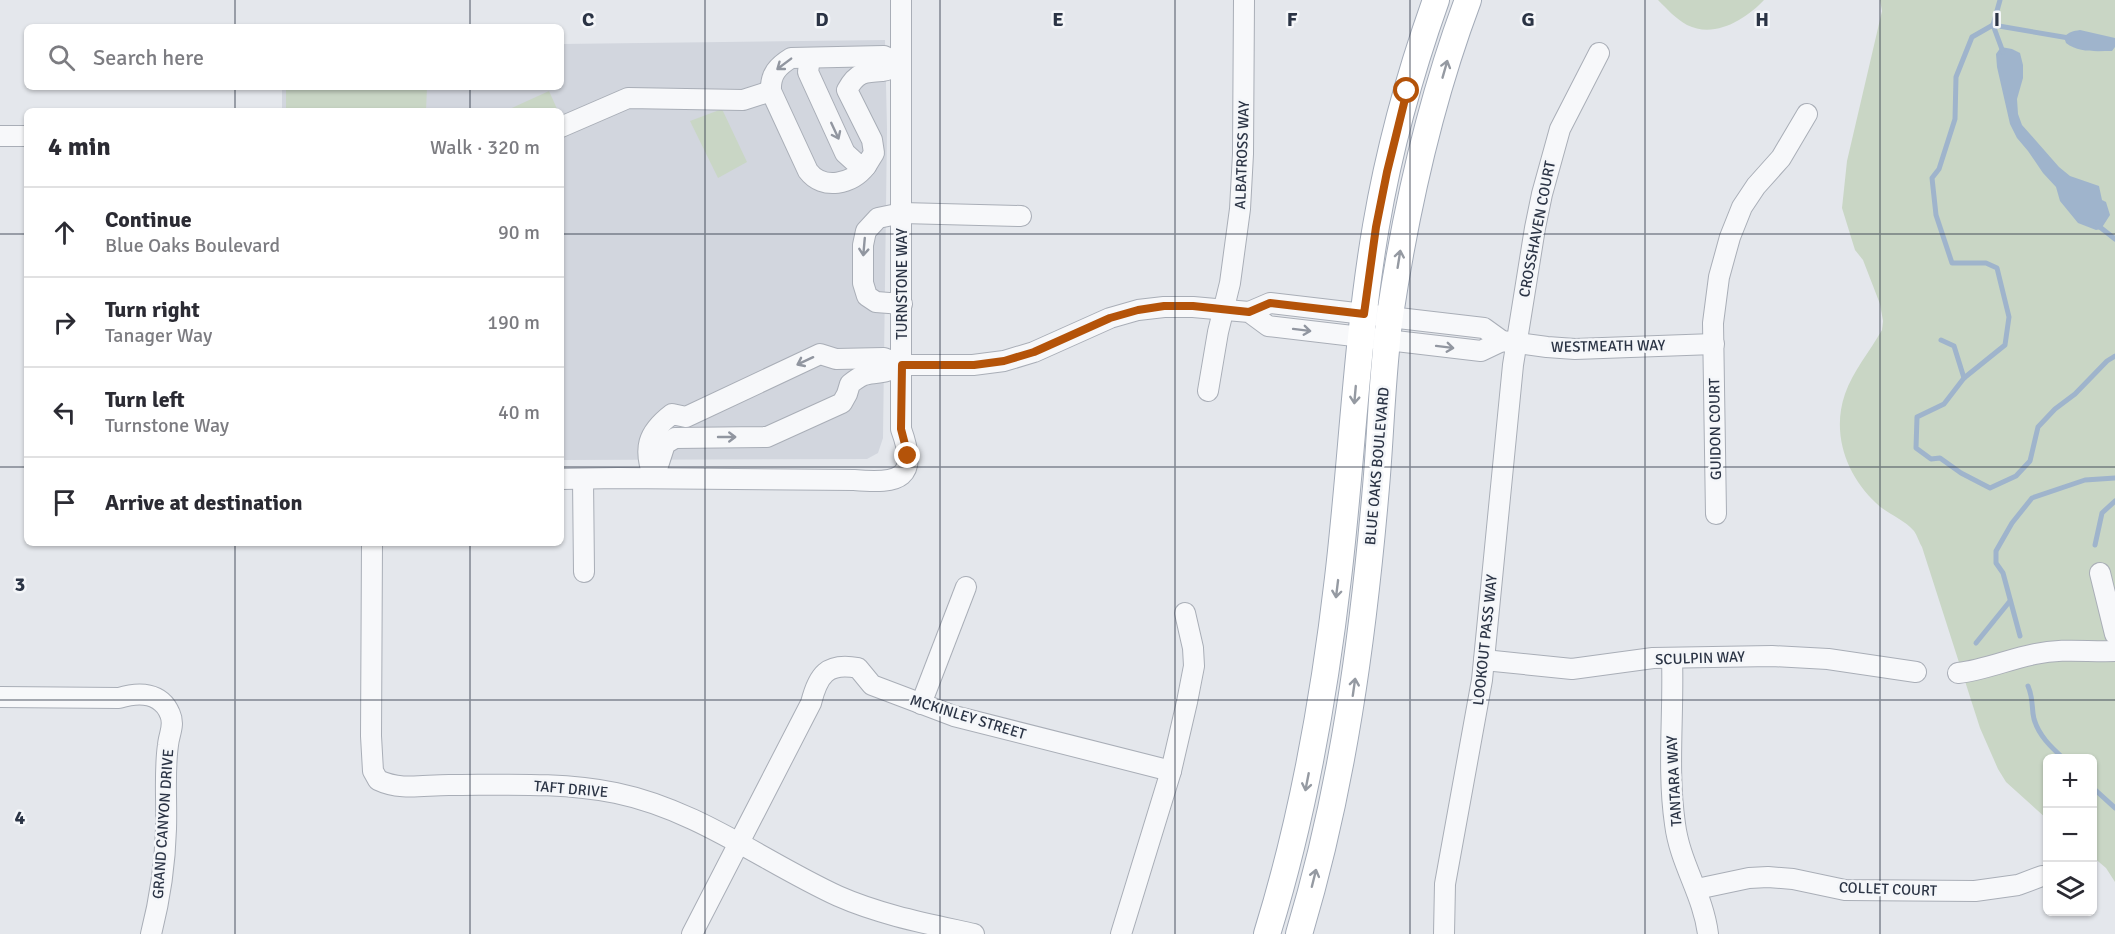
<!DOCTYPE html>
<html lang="en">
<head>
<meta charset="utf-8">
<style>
  body { margin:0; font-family:Signika,sans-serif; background:#f2f2f3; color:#2b2b33 }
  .controls { position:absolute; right:18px; bottom:18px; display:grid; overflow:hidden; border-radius:9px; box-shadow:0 2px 4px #0004 }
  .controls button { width:54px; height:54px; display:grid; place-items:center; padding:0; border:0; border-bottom:2px solid #e1e1e2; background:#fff; color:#2b2b33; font:30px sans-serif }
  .stop { position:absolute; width:18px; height:18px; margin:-14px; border:4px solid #b45309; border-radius:50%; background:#fff }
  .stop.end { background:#b45309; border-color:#fff; box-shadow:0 2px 6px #0008 }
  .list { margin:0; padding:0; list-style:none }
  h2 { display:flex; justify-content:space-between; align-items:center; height:78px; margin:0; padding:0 24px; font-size:26px }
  h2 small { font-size:20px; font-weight:400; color:#7c7c81 }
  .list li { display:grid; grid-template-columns:39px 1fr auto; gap:18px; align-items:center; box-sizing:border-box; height:90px; padding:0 24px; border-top:2px solid #e1e1e2 }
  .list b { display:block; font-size:22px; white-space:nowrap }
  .list p { margin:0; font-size:20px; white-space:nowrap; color:#7c7c81 }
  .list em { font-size:20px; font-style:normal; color:#7c7c81 }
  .icon { flex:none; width:33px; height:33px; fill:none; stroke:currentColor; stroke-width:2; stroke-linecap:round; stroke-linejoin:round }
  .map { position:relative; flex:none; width:2115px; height:934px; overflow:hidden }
  .search { position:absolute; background:#fff; box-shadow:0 2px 4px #0004; left:24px; top:24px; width:540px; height:66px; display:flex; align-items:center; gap:15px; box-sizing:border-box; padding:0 21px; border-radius:9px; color:#7c7c81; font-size:22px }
  .panel { position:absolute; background:#fff; box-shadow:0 2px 4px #0004; left:24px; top:108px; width:540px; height:438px; border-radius:9px }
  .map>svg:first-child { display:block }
  .built { fill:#d2d6de }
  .green { fill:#c9d6c5 }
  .water { fill:#9fb4cc }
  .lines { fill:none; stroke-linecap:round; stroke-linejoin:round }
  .stream { stroke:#9fb4cc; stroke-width:5 }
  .minor-casing { stroke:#a9aeb7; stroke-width:22 }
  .major-casing { stroke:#a3abb8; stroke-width:28 }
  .minor { stroke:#f7f8fa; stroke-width:20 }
  .major { stroke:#fff; stroke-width:26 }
  .oneway { stroke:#9196a0 }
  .oneway2 { stroke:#959aa2 }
  .route { stroke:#b45309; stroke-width:8 }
  .grid { fill:none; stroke:#2b3445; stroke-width:1.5; stroke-opacity:0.55 }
  .labels { text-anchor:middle; stroke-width:5; stroke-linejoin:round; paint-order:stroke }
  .street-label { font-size:15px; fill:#2b3445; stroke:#f4f6f9 }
  .grid-label { font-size:20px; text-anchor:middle; font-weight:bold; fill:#2b3445; stroke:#f4f6f9; stroke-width:5; stroke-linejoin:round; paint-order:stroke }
</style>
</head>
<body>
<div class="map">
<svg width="2115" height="934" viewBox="0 0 2115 934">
  <rect width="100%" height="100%" fill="#e4e7ec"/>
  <path class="built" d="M885,40L887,129L883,438L878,453L867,459L561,460V111H282V87H561V44Z"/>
  <g class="green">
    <path d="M1658,0H1764C1746,19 1715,39 1687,25C1676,19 1667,9 1658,0Z"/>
    <path d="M1880,0H2115V882L2106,868L2093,857L2092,758H2048L2047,819L2006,782L1998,769L1980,728L1922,547C1919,542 1917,535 1914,531C1904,519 1887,514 1876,503C1847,476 1831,434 1845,394C1853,371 1870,351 1882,330L1883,321L1880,304L1863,260L1855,250L1842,208L1847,161L1882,11Z"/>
    <path d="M286,87H427L426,111H286Z"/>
    <path d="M549,91L558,111H505Z"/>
    <path d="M722,109L747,162L718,178L690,121Z"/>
  </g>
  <g class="water">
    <path d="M2080,30L2115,38V47L2112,51C2096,51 2079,53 2066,43L2064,37C2069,32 2073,31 2080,30Z"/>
    <path d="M2001,47L2012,49L2020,53L2023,65V78L2017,99L2018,114L2022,125L2059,167L2070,176L2099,186L2102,200L2106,202L2110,215L2101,229L2096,230L2078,223L2060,201L2056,187L2043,173L2028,151L2017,138L2010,124L1997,67L1996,54Z"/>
  </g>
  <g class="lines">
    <g class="stream">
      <path d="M2000,0L1993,25L1972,37L1956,77L1955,119L1939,169L1932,178L1936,215L1952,263H1986L1997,268L2009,317L2005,345L1964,378L1944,404L1917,417L1916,448L1931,459L1940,458L1961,473L1990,488L2016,476L2030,461L2038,427L2055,409L2075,394L2107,361L2115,356"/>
      <path d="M1993,25L2003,52"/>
      <path d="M1993,25L2069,38"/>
      <path d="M2096,224L2115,239"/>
      <path d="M1941,340L1954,346L1964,378"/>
      <path d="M2095,545L2102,513L2115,501"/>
      <path d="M2020,636L2003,573L1996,563V551L2012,523L2032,498L2085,480L2115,478"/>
      <path d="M1976,643L2010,601"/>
      <path d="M2028,686C2034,700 2031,707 2034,719C2039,736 2051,747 2063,758"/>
      <path d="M2092,787L2115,808"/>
    </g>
    <g class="minor-casing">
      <g id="minor">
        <path d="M810,58L808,72L845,153L856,163L866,166L874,153L872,140L847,90C857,72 864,72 883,71C889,70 895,67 901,64"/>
        <path d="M561,127L628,98L743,100L771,91"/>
        <path d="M0,136H27"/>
        <path d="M866,166C852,184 823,191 808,171L771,91C770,74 778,66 791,58L884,56L901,64"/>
        <path d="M902,304L876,302L867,296L863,283V245L866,231L878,218L902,213L1021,216"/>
        <path d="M1249,312L1270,303L1364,314L1484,328L1502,341L1547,347L1575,349L1714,344"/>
        <path d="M1208,391L1218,332L1230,283L1240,209L1243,154L1244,0"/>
        <path d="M654,478C643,449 647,433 672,414L686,417L820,354L836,359L884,358L902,365H973L1004,361L1034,352L1110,318L1138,310L1164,307H1193L1249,312L1268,326L1481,351L1502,341"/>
        <path d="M654,478L665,444L675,438L767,437L842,403L847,394L850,384C865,372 866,375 883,372C889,371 896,367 902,365"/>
        <path d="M561,479L618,478L854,480C900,484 919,479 901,429V0"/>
        <path d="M583,479L584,572"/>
        <path d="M1716,514L1713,323L1719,277L1730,237L1742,207L1756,186L1781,158L1807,114"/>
        <path d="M372,543L371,736L373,771L378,780C401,791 423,785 449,785C505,785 561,782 616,793C698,810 764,862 838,896C881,915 929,924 974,934"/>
        <path d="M2100,573L2115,634"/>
        <path d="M1672,658C1674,713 1667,769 1675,824C1680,864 1703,894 1708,934"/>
        <path d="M1484,660L1572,669L1653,658L1772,656L1828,659L1916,672"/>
        <path d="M1958,673C1985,670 2009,659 2035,654C2063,648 2087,652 2115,651"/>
        <path d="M0,697L119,698C139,692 161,692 170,714C175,725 169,734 168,745C164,772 167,801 166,829C165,864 160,899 151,934"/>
        <path d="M921,704L966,587"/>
        <path d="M1697,889L1749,878L1768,877L1793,879L1845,890L1975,891L2018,885L2042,876"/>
        <path d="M692,934L811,703C818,675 827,662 858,668L872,685L954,716L1171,771"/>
        <path d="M1121,934L1171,771L1187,702L1194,666L1193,648L1185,613"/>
        <path d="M1444,934L1445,884L1482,680L1513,365L1535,228L1542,194L1560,129L1599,53"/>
      </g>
    </g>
    <g class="major-casing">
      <g id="major">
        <path d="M1267,934C1303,818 1324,699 1338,578C1352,461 1356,343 1376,226C1389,150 1410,73 1436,0"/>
        <path d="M1299,934C1343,788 1363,638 1376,487C1381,430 1382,372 1390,315C1406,209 1430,101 1468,0"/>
      </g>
    </g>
    <use href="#minor" class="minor"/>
    <use href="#major" class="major"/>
  </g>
  <defs><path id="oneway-shaft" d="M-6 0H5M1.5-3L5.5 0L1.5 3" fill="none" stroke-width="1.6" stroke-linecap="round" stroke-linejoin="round" transform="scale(1.5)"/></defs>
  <g class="oneway">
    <use href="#oneway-shaft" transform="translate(784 64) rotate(143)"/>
    <use href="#oneway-shaft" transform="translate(835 131) rotate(65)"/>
    <use href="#oneway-shaft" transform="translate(864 247) rotate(95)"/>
    <use href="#oneway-shaft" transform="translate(1302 330) rotate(7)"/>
    <use href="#oneway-shaft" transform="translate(1445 347) rotate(7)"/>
    <use href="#oneway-shaft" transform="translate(805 361) rotate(155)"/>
    <use href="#oneway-shaft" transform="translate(727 437)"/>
  </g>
  <g class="oneway2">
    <use href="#oneway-shaft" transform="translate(1445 69) rotate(-74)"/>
    <use href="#oneway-shaft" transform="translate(1399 259) rotate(-81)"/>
    <use href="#oneway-shaft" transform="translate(1355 395) rotate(95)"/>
    <use href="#oneway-shaft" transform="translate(1337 589) rotate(97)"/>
    <use href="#oneway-shaft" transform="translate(1354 687) rotate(-82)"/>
    <use href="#oneway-shaft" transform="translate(1307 782) rotate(101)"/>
    <use href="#oneway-shaft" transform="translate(1314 878) rotate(-76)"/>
  </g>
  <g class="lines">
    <path class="route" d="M908,456L901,429L902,365H974L1004,361L1034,352L1110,318L1138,310L1164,306H1193L1249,312L1270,303L1364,314L1376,227L1387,172L1407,91"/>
  </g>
  <path class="grid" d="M235,0V27M470,0V27M705,0V934M940,0V934M1175,0V934M1410,0V934M1645,0V934M1880,0V934M235,87V111M470,87V111M0,234H27M561,234H2115M0,467H27M561,467H2115M235,543V934M470,543V934M0,700H2115"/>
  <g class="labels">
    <g class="street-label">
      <text transform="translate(1242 155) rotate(-88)" y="5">ALBATROSS WAY</text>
      <text transform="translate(1537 229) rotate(-79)" y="5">CROSSHAVEN COURT</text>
      <text transform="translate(902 284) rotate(-90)" y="5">TURNSTONE WAY</text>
      <text transform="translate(1608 346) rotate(-1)" y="5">WESTMEATH WAY</text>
      <text transform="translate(1715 429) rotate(-91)" y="5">GUIDON COURT</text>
      <text transform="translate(1377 466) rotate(-85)" y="5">BLUE OAKS BOULEVARD</text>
      <text transform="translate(1485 640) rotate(-84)" y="5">LOOKOUT PASS WAY</text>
      <text transform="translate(1700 658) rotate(-2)" y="5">SCULPIN WAY</text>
      <text transform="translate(968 717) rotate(17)" y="5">MCKINLEY STREET</text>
      <text transform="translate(1674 781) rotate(-93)" y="5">TANTARA WAY</text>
      <text transform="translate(571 789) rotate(5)" y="5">TAFT DRIVE</text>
      <text transform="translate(163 824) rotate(-86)" y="5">GRAND CANYON DRIVE</text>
      <text transform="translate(1888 889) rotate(2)" y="5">COLLET COURT</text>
    </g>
  </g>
  <g class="grid-label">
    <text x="588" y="26">C</text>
    <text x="822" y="26">D</text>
    <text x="1058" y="26">E</text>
    <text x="1292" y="26">F</text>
    <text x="1528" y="26">G</text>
    <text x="1762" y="26">H</text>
    <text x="1997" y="26">I</text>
    <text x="20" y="591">3</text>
    <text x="20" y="824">4</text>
  </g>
</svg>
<div class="controls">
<button>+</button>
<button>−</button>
<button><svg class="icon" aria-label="layers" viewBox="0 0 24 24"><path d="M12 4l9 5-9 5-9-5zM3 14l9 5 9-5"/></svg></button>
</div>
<div class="stop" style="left:1407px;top:91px"></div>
<div class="stop end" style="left:908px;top:456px"></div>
<div class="search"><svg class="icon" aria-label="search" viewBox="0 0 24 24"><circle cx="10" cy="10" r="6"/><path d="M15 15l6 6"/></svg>Search here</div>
<section class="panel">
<h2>4 min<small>Walk · 320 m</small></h2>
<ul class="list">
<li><svg class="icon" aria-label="ahead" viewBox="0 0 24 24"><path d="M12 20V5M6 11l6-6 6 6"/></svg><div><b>Continue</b><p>Blue Oaks Boulevard</p></div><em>90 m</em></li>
<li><svg class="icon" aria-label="right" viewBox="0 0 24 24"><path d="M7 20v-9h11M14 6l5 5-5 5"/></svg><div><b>Turn right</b><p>Tanager Way</p></div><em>190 m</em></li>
<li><svg class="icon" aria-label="left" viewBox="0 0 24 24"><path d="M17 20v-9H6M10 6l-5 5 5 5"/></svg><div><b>Turn left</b><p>Turnstone Way</p></div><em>40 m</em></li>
<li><svg class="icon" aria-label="arrive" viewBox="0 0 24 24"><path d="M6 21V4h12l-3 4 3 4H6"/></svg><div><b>Arrive at destination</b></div></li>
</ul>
</section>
</div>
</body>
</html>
